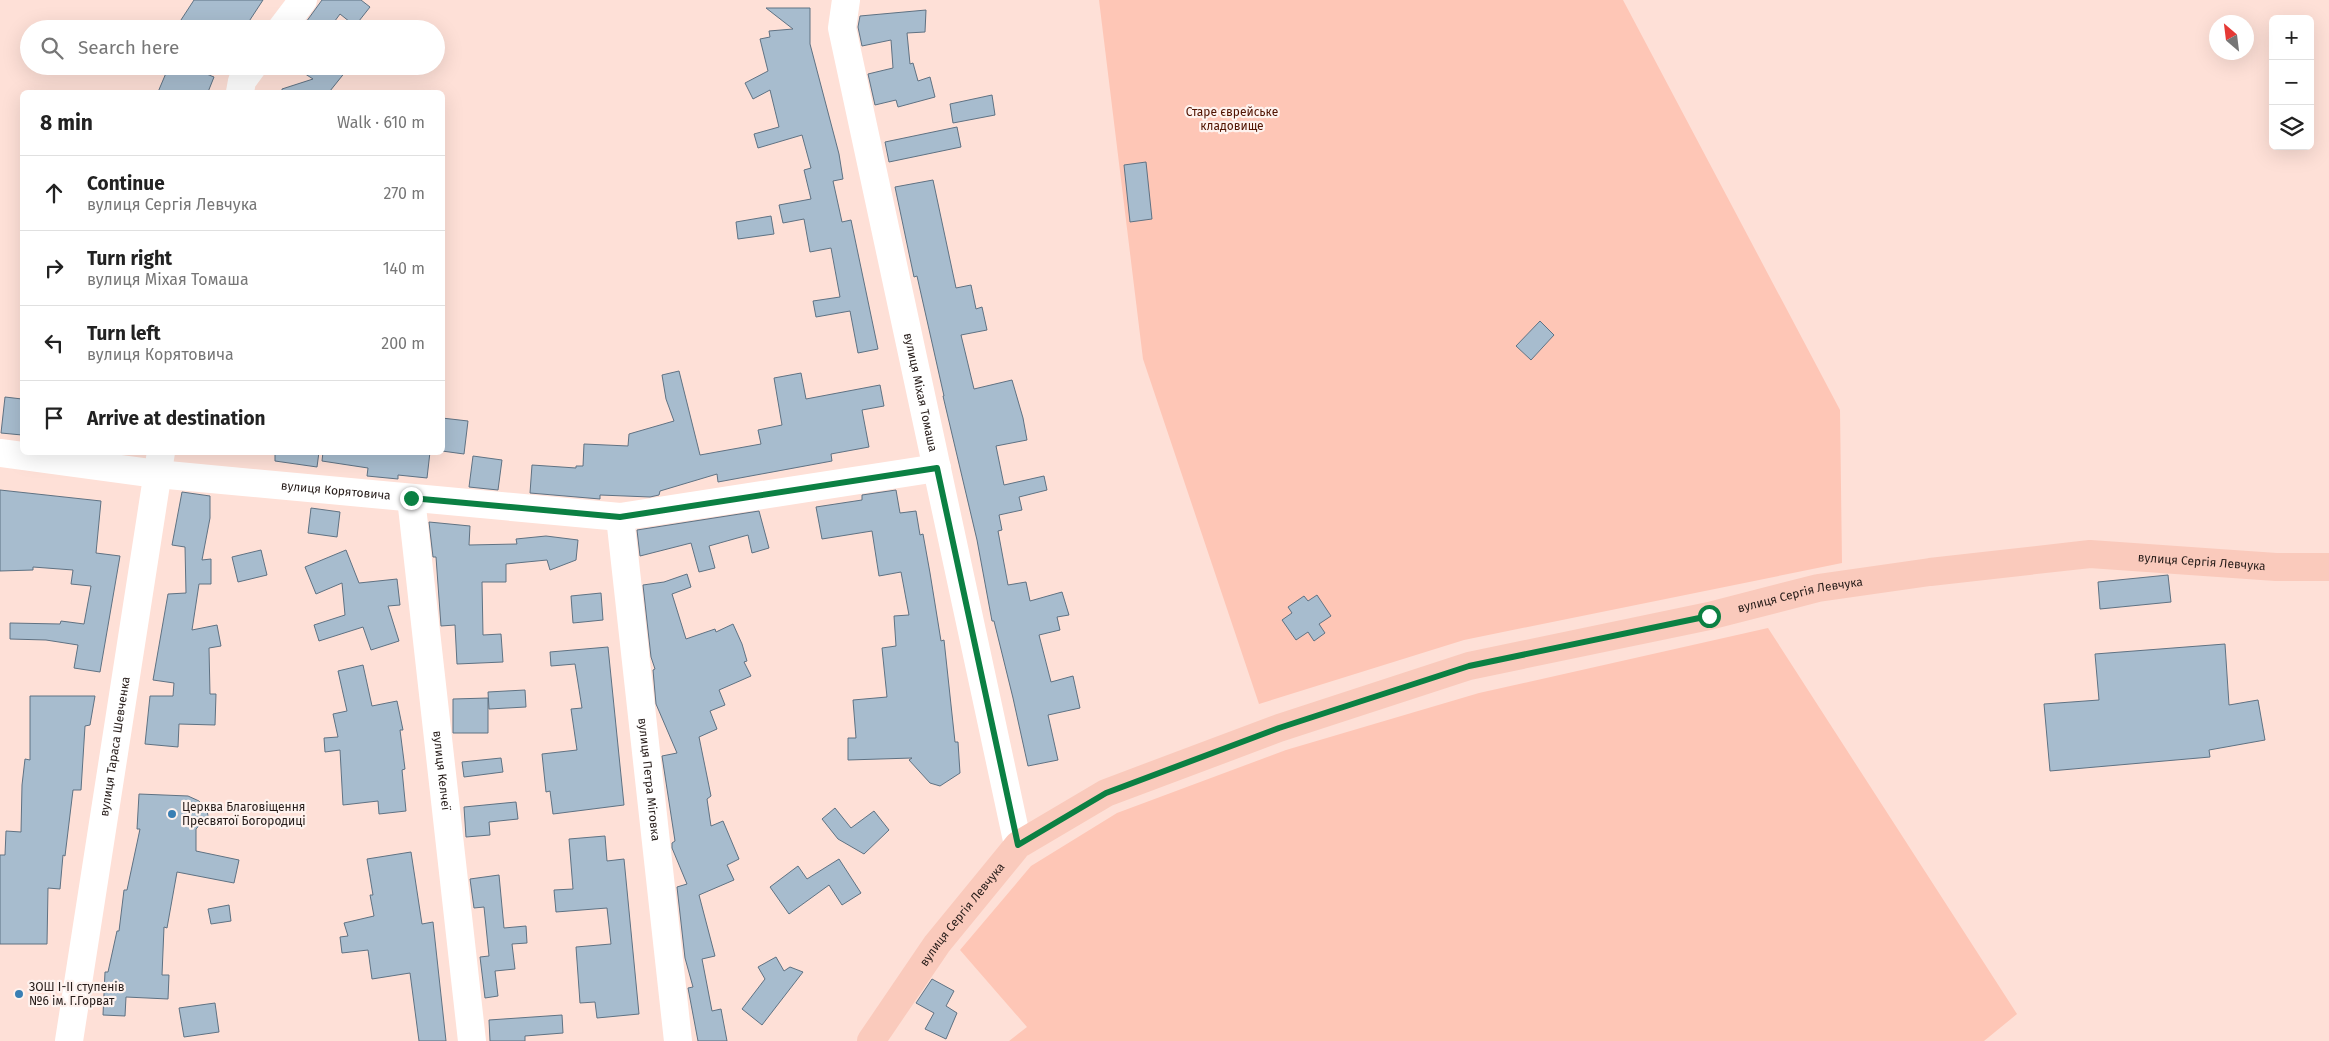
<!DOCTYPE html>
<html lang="en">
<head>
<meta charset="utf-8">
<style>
  body { margin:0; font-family:"Fira Sans",sans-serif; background:#f2f2f2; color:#222 }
  .controls { position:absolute; right:15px; top:15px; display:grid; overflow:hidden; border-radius:8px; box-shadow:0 5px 20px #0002 }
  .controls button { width:45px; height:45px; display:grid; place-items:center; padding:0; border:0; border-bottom:1px solid #e0e0e0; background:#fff; color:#222; font:25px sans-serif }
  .compass { position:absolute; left:2209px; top:15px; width:45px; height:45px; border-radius:50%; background:#fff; box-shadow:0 5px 20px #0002; rotate:332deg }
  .stop { position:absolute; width:15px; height:15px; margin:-11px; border:4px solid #0b8043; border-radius:50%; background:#fff }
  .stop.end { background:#0b8043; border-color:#fff; box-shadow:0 1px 5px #0008 }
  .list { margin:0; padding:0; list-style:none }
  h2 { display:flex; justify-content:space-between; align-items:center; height:65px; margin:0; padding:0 20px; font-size:21px }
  h2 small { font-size:16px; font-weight:400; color:#767676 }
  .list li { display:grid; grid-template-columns:32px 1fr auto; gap:15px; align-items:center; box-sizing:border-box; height:75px; padding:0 20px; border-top:1px solid #e0e0e0 }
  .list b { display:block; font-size:19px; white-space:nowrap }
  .list p { margin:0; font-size:16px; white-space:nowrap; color:#767676 }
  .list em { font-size:16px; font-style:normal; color:#767676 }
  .icon { flex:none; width:28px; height:28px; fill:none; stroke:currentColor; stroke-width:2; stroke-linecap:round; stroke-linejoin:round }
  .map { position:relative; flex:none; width:2329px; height:1041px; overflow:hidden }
  .search { position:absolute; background:#fff; box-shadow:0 5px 20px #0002; left:20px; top:20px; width:425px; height:55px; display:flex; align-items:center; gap:12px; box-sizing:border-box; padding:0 18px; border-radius:28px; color:#767676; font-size:19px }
  .panel { position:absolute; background:#fff; box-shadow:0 5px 20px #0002; left:20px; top:90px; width:425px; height:365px; border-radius:8px }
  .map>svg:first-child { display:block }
  .green { fill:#fec6b6 }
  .building { fill:#a7bcce; stroke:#5f7283 }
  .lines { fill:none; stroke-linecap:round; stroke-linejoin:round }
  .minor { stroke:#fff; stroke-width:28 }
  .major { stroke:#facabc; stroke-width:28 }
  .route { stroke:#0b8043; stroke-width:6 }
  .poi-dot { fill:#397fb4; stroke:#fef2ee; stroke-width:2 }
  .labels { text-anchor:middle; stroke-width:4.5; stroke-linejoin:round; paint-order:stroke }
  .park-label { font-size:12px; fill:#501301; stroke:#fef2ee }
  .street-label { font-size:12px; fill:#261c19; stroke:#fef2ee }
  .poi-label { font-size:12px; fill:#261c19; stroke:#fef2ee; text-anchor:start }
</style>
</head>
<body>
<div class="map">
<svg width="2329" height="1041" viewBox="0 0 2329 1041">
  <rect width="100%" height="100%" fill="#fee0d7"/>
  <g class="green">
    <path d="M1099,0H1623L1840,410L1842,563L1464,640L1259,704L1143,359Z"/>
    <path d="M1768,628L2017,1014L1984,1041H1009L1027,1027L960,950L1031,866L1117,813L1286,750L1479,693Z"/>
  </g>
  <g class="building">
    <path d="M194,0H263L244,29H188L179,23Z"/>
    <path d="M322,0H361L370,7L355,26L340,14L329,29H301Z"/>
    <path d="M766,8H810V44L839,154L843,179L833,181L842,222L851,220L878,349L858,353L850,311L816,317L813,301L840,297L831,248L810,252L804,219L783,223L779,205L811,199L804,170L811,168L802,135L758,148L754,134L779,127L770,90L753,99L745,83L768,71L760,39L770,37L769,31L793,29Z"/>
    <path d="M926,10L925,32L907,33L910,64L913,63L918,81L930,77L935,97L898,107L896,100L875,105L868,74L893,68L891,40L862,46L858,27L860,16Z"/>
    <path d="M169,66H187L214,77L208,92H158Z"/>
    <path d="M293,66H350L330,91L282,92V89L313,79Z"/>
    <path d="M992,95L995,115L953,123L950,104Z"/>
    <path d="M957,127L961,147L889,162L885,142Z"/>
    <path d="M1146,162L1152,219L1130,222L1124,165Z"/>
    <path d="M933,180L956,288L971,285L976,309L982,307L987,330L961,335L974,389L1012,380L1023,418L1027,440L996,446L1004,485L1044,476L1047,490L1019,497L1022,510L999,515L1002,530L998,531L1008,585L1026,582L1030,601L1062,592L1069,615L1057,617L1060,630L1039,635L1051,682L1073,676L1080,708L1048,715L1058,760L1028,766L1013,698L994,621H992L977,540L943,396H944L917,276L914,277L895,187Z"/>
    <path d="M771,216L774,234L738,239L736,222Z"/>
    <path d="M1540,321L1554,335L1531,360L1516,346Z"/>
    <path d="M679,371L700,455L761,444L758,430L782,425L774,378L801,373L806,399L880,385L884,406L862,410L869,447L831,454L832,461L718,482L717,474L660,491L659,495L650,497L600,495V499L530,493L532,465L576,468V466H583L584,444L628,446L629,434L674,421L666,399L662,375Z"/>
    <path d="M5,397L22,399V435L1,433Z"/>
    <path d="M442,418L468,421L464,454L442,451Z"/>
    <path d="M275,452H319L317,467L275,461Z"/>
    <path d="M323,452H430L427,478L398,475V479L367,476L368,468L322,461Z"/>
    <path d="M473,456L502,460L498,490L469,487Z"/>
    <path d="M0,490L101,501L96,553L120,556L100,672L74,668L78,645L46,640L10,639V623L60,624L61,621L84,624L91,586L71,584L73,570L33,567V570L0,571Z"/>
    <path d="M896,490L900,513L916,511L920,535L923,534L930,573L941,641L944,640L955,742H958L960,773L940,786L930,783L909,760L912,758L848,760V738H856L853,700L887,697L882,648L896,646L894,616L909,615L901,572L879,576L872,531L822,539L816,507L862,500V495Z"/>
    <path d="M182,492L210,496V518L202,560L211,559V584H199L192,630L217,625L221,646L209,648L210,694H216L215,725L179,724L178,747L145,744L150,696H173L174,683L153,680L168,594L186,593L185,547L172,545Z"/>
    <path d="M311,508L340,512L337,537L308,533Z"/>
    <path d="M759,511L769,548L752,553L748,535L709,546L715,568L699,572L691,543L640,556L637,530Z"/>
    <path d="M429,522L470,526L469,545L517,544L516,539L546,536L578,540L576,560L550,570L547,560L506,564V582H482L483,635L501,634L503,662L457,664L455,625L441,626L436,557H433Z"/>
    <path d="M261,550L267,575L238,582L232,557Z"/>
    <path d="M346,550L359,583L397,579L400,605L388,606L399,641L371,650L363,627L319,641L314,625L345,615L342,583L316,594L305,567Z"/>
    <path d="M687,574L691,587L672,594L686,639L715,629L716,632L733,624L742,644L747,661L744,662L751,676L719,690L725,705L710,711L717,729L699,737L711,796L707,799L711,826L723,821L739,859L727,865L734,880L699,895L715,956L702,959L712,1011L721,1009L727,1041H698L688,988L693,987L685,958L677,887L687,884L672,848V843L675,841L662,756L677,753L656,704L653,670L655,669L651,657L643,585L664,582Z"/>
    <path d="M2168,575L2171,602L2100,609L2098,582Z"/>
    <path d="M601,593L603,620L573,623L571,596Z"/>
    <path d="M1317,595L1331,616L1319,624L1325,633L1314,641L1308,632L1296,640L1282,620L1292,613L1288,607L1304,596L1308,601Z"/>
    <path d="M2225,644L2229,705L2258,700L2265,740L2209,750L2210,757L2050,771L2044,704L2099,700L2095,654Z"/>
    <path d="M608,647L624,805L553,814L550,791L546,792L542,754L577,750L571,709L582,708L575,664L551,666L550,652Z"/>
    <path d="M363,665L372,706L397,701L403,730H400L405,769L402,770L406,811L379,814L378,801L343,805L340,750L325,752L324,738L338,737L333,714L347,711L338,671Z"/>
    <path d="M525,690L526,707L489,709L488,692Z"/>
    <path d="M30,696H95L90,725L85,726L81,790H73L65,856L63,855L60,889L48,888L47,944H0V855H5L6,831L21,832L22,785L25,759L30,760Z"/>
    <path d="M488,698V733H453V699Z"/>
    <path d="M501,758L503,772L464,777L462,762Z"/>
    <path d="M139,794L188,796L199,801L207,810L208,816L196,829V851L239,860L234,883L177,872L167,928L164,927L162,975H169L168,999L126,997L125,1016L103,1015L105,972H108L117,931H119L124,890H127L140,829H137Z"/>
    <path d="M516,802L518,819L489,822L490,835L466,837L464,807Z"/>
    <path d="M835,808L851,828L874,811L889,830L864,854L838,839L822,819Z"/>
    <path d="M605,836L607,861L624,859L639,1014L597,1018L595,1002L580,1003L576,947L611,944L607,908L556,912L554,890L573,889L569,839Z"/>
    <path d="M411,852L422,924L433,922L446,1041H419L410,973L372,979L368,950L342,953L340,937L348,936L344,923L374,916L370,895H373L367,859Z"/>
    <path d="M839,859L861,893L842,905L829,885L789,914L770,887L798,866L807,879Z"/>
    <path d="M499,875L504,928L526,926L527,943L512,944L515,969L495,971L498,996L485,998L480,957L489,956L484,907L474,908L470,879Z"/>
    <path d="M229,905L231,921L211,924L208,909Z"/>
    <path d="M776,957L784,971L790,967L803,972L762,1025L742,1009L765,979L758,967Z"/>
    <path d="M932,979L954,991L946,1006L957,1013L946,1039L925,1029L934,1013L916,1003Z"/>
    <path d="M215,1003L219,1032L184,1037L179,1008Z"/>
    <path d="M562,1015L563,1033L525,1036V1041H490L489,1020Z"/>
  </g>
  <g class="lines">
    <g class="minor">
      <path id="s1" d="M846,0L842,28L1018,845"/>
      <path d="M281,29L303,0"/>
      <path d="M240,92L242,81L253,66"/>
      <path id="s2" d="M0,453L157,474L620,517L937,468"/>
      <path id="s3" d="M411,498L472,1041"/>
      <path id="s4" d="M620,517L678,1041"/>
      <path id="s5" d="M69,1041L161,452"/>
    </g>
    <path class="major" id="s6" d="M871,1041L937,944L1018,845L1106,793L1279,728L1469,666L1709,616L1818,588L1930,572L2090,554L2276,567H2329"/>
  </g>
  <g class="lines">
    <path class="route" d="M411,498L620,517L937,468L1018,845L1106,793L1279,728L1469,666L1709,616"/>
  </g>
  <g class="poi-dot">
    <circle cx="172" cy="814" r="5"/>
    <circle cx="19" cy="994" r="5"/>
  </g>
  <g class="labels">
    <g class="park-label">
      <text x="1232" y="116">Старе єврейське<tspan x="1232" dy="14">кладовище</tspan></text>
    </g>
    <g class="street-label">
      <text dy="4" stroke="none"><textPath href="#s1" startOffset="401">вулиця Міхая Томаша</textPath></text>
      <text dy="4" stroke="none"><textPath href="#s2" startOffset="338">вулиця Корятовича</textPath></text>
      <text dy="4" stroke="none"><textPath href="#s6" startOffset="1476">вулиця Сергія Левчука</textPath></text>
      <text dy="4" stroke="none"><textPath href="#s6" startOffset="1071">вулиця Сергія Левчука</textPath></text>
      <text dy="4" stroke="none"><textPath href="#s5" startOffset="298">вулиця Тараса Шевченка</textPath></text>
      <text dy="4" stroke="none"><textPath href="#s3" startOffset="274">вулиця Келчеї</textPath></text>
      <text dy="4" stroke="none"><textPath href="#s4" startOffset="264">вулиця Петра Міговка</textPath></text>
      <text dy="4" stroke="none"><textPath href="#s6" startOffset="156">вулиця Сергія Левчука</textPath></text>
    </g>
    <g class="poi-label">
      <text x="182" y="811">Церква Благовіщення<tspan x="182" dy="14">Пресвятої Богородиці</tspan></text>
      <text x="29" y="991">ЗОШ І-ІІ ступенів<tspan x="29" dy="14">№6 ім. Г.Горват</tspan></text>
    </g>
  </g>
</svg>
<div class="controls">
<button>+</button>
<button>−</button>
<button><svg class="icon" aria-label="layers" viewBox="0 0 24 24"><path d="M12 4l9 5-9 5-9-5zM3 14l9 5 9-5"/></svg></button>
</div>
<svg class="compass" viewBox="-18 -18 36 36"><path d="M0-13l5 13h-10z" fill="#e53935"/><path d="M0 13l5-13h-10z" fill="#767676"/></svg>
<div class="stop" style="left:1709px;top:616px"></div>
<div class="stop end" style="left:411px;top:498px"></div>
<div class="search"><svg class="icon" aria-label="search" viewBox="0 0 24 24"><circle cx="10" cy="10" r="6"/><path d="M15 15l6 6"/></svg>Search here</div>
<section class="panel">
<h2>8 min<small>Walk · 610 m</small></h2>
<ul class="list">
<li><svg class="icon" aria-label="ahead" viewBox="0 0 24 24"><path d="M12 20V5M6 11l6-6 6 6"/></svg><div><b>Continue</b><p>вулиця Сергія Левчука</p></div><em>270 m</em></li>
<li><svg class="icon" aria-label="right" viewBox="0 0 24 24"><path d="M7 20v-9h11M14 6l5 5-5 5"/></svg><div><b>Turn right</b><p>вулиця Міхая Томаша</p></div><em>140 m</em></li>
<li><svg class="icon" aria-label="left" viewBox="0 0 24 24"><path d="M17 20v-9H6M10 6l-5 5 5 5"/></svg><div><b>Turn left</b><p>вулиця Корятовича</p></div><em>200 m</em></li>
<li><svg class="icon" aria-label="arrive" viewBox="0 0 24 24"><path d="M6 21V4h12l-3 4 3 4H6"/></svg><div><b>Arrive at destination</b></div></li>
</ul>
</section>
</div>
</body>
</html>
